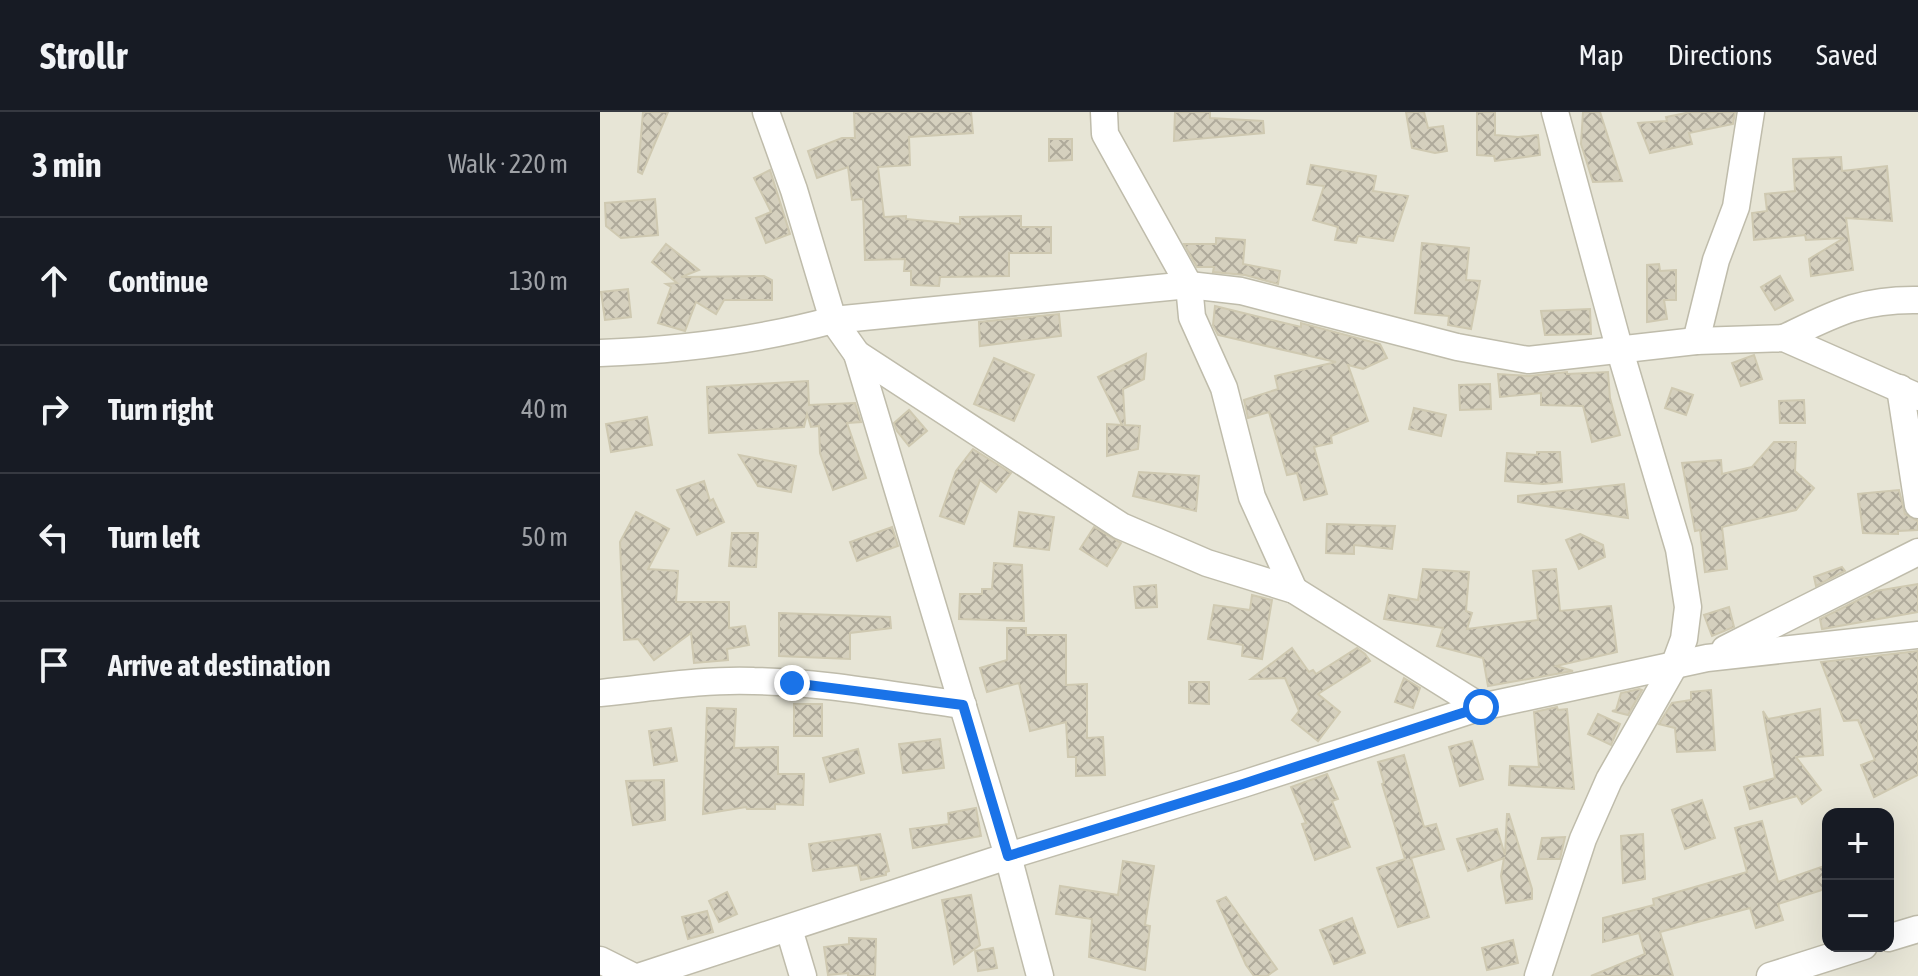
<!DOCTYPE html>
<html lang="en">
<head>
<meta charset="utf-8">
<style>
  body { margin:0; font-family:"Asap Condensed",sans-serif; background:#20242c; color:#f1f3f6 }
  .controls { position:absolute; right:24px; bottom:24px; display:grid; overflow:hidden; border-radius:16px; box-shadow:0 8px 32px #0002 }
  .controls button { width:72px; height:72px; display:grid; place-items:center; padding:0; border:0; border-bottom:2px solid #363941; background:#171b24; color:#f1f3f6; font:40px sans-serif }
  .stop { position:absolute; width:24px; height:24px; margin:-18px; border:6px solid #1a73e8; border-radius:50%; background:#fff }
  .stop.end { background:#1a73e8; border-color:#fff; box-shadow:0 2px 8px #0008 }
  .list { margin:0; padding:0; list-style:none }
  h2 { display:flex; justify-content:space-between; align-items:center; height:104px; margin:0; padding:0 32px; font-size:34px }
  h2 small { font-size:26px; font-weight:400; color:#9ea1a6 }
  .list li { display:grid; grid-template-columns:52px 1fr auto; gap:24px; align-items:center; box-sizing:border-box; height:128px; padding:0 32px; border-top:2px solid #363941 }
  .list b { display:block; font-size:30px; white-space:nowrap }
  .list em { font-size:26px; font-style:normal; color:#9ea1a6 }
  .icon { flex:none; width:44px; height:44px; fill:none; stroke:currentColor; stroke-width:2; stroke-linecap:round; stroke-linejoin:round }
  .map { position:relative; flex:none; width:1318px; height:864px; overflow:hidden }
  header { display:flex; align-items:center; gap:48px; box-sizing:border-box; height:112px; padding:0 40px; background:#171b24; border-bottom:2px solid #363941 }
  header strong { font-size:38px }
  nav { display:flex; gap:44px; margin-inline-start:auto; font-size:28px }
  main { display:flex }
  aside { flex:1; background:#171b24 }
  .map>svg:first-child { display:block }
  .residential { fill:#e7e5d6; fill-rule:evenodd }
  .building { fill:url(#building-cross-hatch); stroke:#cfc9b1; stroke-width:2 }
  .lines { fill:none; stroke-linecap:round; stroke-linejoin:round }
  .minor-casing { stroke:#bfbcab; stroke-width:29 }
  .minor { stroke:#fff; stroke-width:26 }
  .route { stroke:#1a73e8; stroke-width:10 }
</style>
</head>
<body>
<header>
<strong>Strollr</strong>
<nav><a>Map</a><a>Directions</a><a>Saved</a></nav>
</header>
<main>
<aside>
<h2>3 min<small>Walk · 220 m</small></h2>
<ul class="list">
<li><svg class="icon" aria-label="ahead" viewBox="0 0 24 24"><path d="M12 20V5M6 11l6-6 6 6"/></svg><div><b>Continue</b></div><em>130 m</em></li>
<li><svg class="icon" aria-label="right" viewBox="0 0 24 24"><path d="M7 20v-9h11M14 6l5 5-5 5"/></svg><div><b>Turn right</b></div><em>40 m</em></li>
<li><svg class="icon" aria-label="left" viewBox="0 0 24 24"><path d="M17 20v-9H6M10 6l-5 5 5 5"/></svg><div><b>Turn left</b></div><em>50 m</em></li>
<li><svg class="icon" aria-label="arrive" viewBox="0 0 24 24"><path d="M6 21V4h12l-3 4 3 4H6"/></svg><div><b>Arrive at destination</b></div></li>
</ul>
</aside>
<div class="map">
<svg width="1318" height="864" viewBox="0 0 1318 864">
  <defs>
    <pattern id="building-cross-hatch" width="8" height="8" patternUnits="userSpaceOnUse" patternTransform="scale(2)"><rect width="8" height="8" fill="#d5d0be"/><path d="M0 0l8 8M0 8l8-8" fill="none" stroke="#afaa9b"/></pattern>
  </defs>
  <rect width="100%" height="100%" fill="#f3f2e8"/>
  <path class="residential" d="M0,0H1318V864H0ZM1228,702H1288V834H1228Z"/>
  <g class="building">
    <path d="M43,0H68L42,62L38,60Z"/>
    <path d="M254,0H371L373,21L309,25L310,53L278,55L284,105L306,104V107L360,112V105L421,104V115H451V141H409V164L340,165L339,174L311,173V159H304L305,147L265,148L263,87L252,88L248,55L217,66L208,39L242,26H255Z"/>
    <path d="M575,0H610V6L663,9L664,21L574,29Z"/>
    <path d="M806,0H824L828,16L843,14L847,39L835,41L812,36Z"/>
    <path d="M877,0H895V23L918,25L938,23L940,43L895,49L894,44L877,43Z"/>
    <path d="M983,0H1000L1022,69L993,70L981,32Z"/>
    <path d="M1091,0H1135L1133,12L1089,21L1092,32L1050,41L1038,11L1067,9L1066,5Z"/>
    <path d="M449,27H472V48L449,49Z"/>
    <path d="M1241,45L1242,59L1287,54L1292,109L1246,106L1253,158L1211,164L1209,147L1244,126L1206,128L1205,123L1154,128L1152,101L1167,99L1165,82L1195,79L1193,47Z"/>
    <path d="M711,53L776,64L773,79L808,84L793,129L758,124L756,131L735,128L738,115L713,108L724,74L707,72Z"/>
    <path d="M170,58L190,122L166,131L156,106L171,100L154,66Z"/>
    <path d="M55,87L58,123L21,126L6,114L5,91Z"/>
    <path d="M616,126L645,128L643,152L680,159L678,172L645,163L613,160L614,155H597L584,132H616Z"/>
    <path d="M822,131L869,136L866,168L880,169L871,217L848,213L849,204L815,201Z"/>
    <path d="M66,132L99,158L81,165L164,164L172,168V188H124L116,202L96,190L85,219L58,211L71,175L66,172L77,171L52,150Z"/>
    <path d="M1059,152L1060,159L1076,158V188H1064L1067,207L1047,210V153Z"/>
    <path d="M1180,164L1193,188L1175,198L1161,175Z"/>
    <path d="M28,177L31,205L5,208L1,180Z"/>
    <path d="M615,194L701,215V211L780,232L787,246L763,257L748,253L768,309L731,324L732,331L714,335L727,382L704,388L697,361L687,363L669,300L648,306L644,288L678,277L675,264L736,250L618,223L613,213Z"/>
    <path d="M990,197L991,222L945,223L941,199Z"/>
    <path d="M459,202L461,224L380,234L379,210Z"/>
    <path d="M546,242L544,267L523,277L525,313L540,314L538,337L507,344V312L522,313L498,265Z"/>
    <path d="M1154,243L1162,267L1141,274L1132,251Z"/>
    <path d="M394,246L434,263L414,309L374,292Z"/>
    <path d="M967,260V262L1008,260L1010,286L1020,323L992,330L983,294L941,293V281L900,285L898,262L929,264Z"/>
    <path d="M208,269L209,293L255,291L261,310L247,311L266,366L233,378L220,341L219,314L211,315L207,302L204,315L109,321L107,275Z"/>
    <path d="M890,272L891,297L860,298L859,273Z"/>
    <path d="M1072,276L1093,283L1086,303L1065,296Z"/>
    <path d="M1204,288L1205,311H1180L1179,289Z"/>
    <path d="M814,296L846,303L841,324L809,317Z"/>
    <path d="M309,298L327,319L309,334L297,319L294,311Z"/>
    <path d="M47,305L52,333L11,340L6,312Z"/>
    <path d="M1174,330H1196L1195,359L1214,376L1196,398L1122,415L1127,457L1105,460L1100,418L1095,419L1082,351L1121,348L1122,362L1152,355Z"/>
    <path d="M373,337L411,361L396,380L380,368L364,412L340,404L356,359Z"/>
    <path d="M937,340H960L962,370L943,372L905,369L907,341L937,343Z"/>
    <path d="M139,343L196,354L191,380L158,374Z"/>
    <path d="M539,360L599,364L596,399L533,384Z"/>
    <path d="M104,369L110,389L113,387L124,410L97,423L77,378Z"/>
    <path d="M1024,372L1028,406L918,390V384Z"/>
    <path d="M1299,378L1305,402L1318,409V418L1298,419V422L1263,421L1258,382Z"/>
    <path d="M36,400L69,417L48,457L78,459L76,490H129V516L145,514L149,533L127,537L128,548L94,551L91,521L54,548L38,527L24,528L20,430Z"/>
    <path d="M419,400L454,405L449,438L414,434Z"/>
    <path d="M727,412L795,414L792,437L754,433V442L726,441Z"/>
    <path d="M292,415L298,434L257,449L250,430Z"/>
    <path d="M494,415L521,431L507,454L480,437Z"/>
    <path d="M132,421H158L156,455L129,454Z"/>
    <path d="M980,422L1003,433L1005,445L979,457L966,428Z"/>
    <path d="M394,451L422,453L424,509L359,507L360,482H382V477H392Z"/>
    <path d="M1242,455L1245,459L1216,474L1214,465Z"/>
    <path d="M823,457L869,460L866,499L872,501L867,517L938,508L933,459L956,457L960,499L1011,494L1017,540L956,554L973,559L888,574L883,546L837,534L843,516L784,507L789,483L818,488Z"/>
    <path d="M1318,472V500L1222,517L1220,507L1276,479Z"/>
    <path d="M556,473L557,495L536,496L534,475Z"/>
    <path d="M652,483L672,488L662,547L642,544L643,533L608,527L614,493L650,498Z"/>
    <path d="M1129,495L1134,515L1112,524L1104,503Z"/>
    <path d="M179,501L290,505L291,516L250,521V547L179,544Z"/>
    <path d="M407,516H426V523H466V573L487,572V626L503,625L505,663L476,664V645H468L466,610L430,619L419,571L387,580L380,556L407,548Z"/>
    <path d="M692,536L709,560L713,558L716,562L757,536L765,542L770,549L718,582L740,600L718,629L692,608L699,599L685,566L651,567Z"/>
    <path d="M1318,539V663L1274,685L1261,653L1275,648L1258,608L1244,609L1221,550Z"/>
    <path d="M804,566L820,576L813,596L795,590Z"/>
    <path d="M589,570H609V592L589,591Z"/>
    <path d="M1039,577L1042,578L1028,603L1012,599L1016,598L1021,581Z"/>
    <path d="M1111,578L1115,638L1077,640L1075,616L1059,612L1072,591L1091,588V580Z"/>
    <rect x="194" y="592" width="28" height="32"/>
    <path d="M957,595L958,598L967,597L974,677L909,673L910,654L939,655L934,600Z"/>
    <path d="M107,596L136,597L134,636L178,635V662H204L203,693L175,692V697H147L146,695L103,702Z"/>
    <path d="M1220,597L1223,643L1196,645L1221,678L1202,692L1197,684L1150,697L1144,675L1175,666L1163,599L1168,607Z"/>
    <path d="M998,602L1020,612L1011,633L988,622Z"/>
    <path d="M71,616L77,649L54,653L49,619Z"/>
    <path d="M340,627L344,656L303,661L299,632Z"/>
    <path d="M872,629L883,667L860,674L849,635Z"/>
    <path d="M258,637L264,661L230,670L223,646Z"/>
    <path d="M804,643L824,715L836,712L844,737L811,746L829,805L798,815L777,756L805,747L782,672L784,671L778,650Z"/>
    <path d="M727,662L738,687L732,689L750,735L715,748L702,712L706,711L691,675Z"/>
    <path d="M64,668L65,708L33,713L26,669Z"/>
    <path d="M1102,688L1115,726L1085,737L1072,698Z"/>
    <path d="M376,696L381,724L313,736L310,717L349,712L348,701Z"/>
    <path d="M907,702H909L932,777V787L906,791L901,764L904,746L868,759L857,727L897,717L905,743Z"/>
    <path d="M1162,709L1178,770L1224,754L1228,776L1178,792L1183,808L1156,816L1150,796L1060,820L1073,864H991L1045,842L1039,821L1003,830V806L1054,793L1053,787L1147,760L1135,716Z"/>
    <path d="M280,722L289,759L286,760V763L261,768L258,753L213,759L209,732Z"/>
    <path d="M1043,722L1045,767L1023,771L1021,724Z"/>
    <path d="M965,725L960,747H938L942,726Z"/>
    <path d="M523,749L554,754L545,813L550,814L545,858L489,845L492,807L456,802L460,774L518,783Z"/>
    <path d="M127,780L137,802L119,810L109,789Z"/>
    <path d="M371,783L380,833L354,852L342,788Z"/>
    <path d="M626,785L677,857L667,864H654L646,853L617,789Z"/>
    <path d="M107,799L113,820L88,827L82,805Z"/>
    <path d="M752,806L765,841L734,852L720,818Z"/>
    <path d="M249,826L276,827L275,864H248V861L228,863L224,835L249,832Z"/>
    <path d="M913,828L918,851L887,858L882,836Z"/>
    <path d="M393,836L397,856L378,859L375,839Z"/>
  </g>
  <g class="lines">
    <g class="minor-casing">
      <g id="minor">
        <path d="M166,0L194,78L233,208L257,242L408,744L440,864"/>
        <path d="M504,0L505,22L589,173L592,205L624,276L652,385L694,478"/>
        <path d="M1184,226C1234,202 1260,187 1318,188"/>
        <path d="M1096,229L1116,148L1136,95L1151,0"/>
        <path d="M0,241C80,238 156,229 233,208L589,173L641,179L857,235L928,248L1096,229L1184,226L1318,285"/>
        <path d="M257,242L521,414L607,451L694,478L881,595"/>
        <path d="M1300,276L1318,393"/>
        <path d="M1125,537L1318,440"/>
        <path d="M0,581C51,576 103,567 154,569C224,570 294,584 363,593"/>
        <path d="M189,817L203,864"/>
        <path d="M1288,826L1318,817"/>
        <path d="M0,848L32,864"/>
        <path d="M41,864L408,744L643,672L881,595L1107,546L1318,523"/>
        <path d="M938,864L983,727L1009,668L1074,554L1084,527L1088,495L1079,437L1020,239L955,0"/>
        <path d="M1170,864L1264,834"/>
      </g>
    </g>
    <use href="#minor" class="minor"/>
  </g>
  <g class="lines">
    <path class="route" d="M192,571L363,593L408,744L643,672L881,595"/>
  </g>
</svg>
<div class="controls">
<button>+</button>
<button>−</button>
</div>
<div class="stop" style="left:881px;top:595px"></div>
<div class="stop end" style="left:192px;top:571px"></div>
</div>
</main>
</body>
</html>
